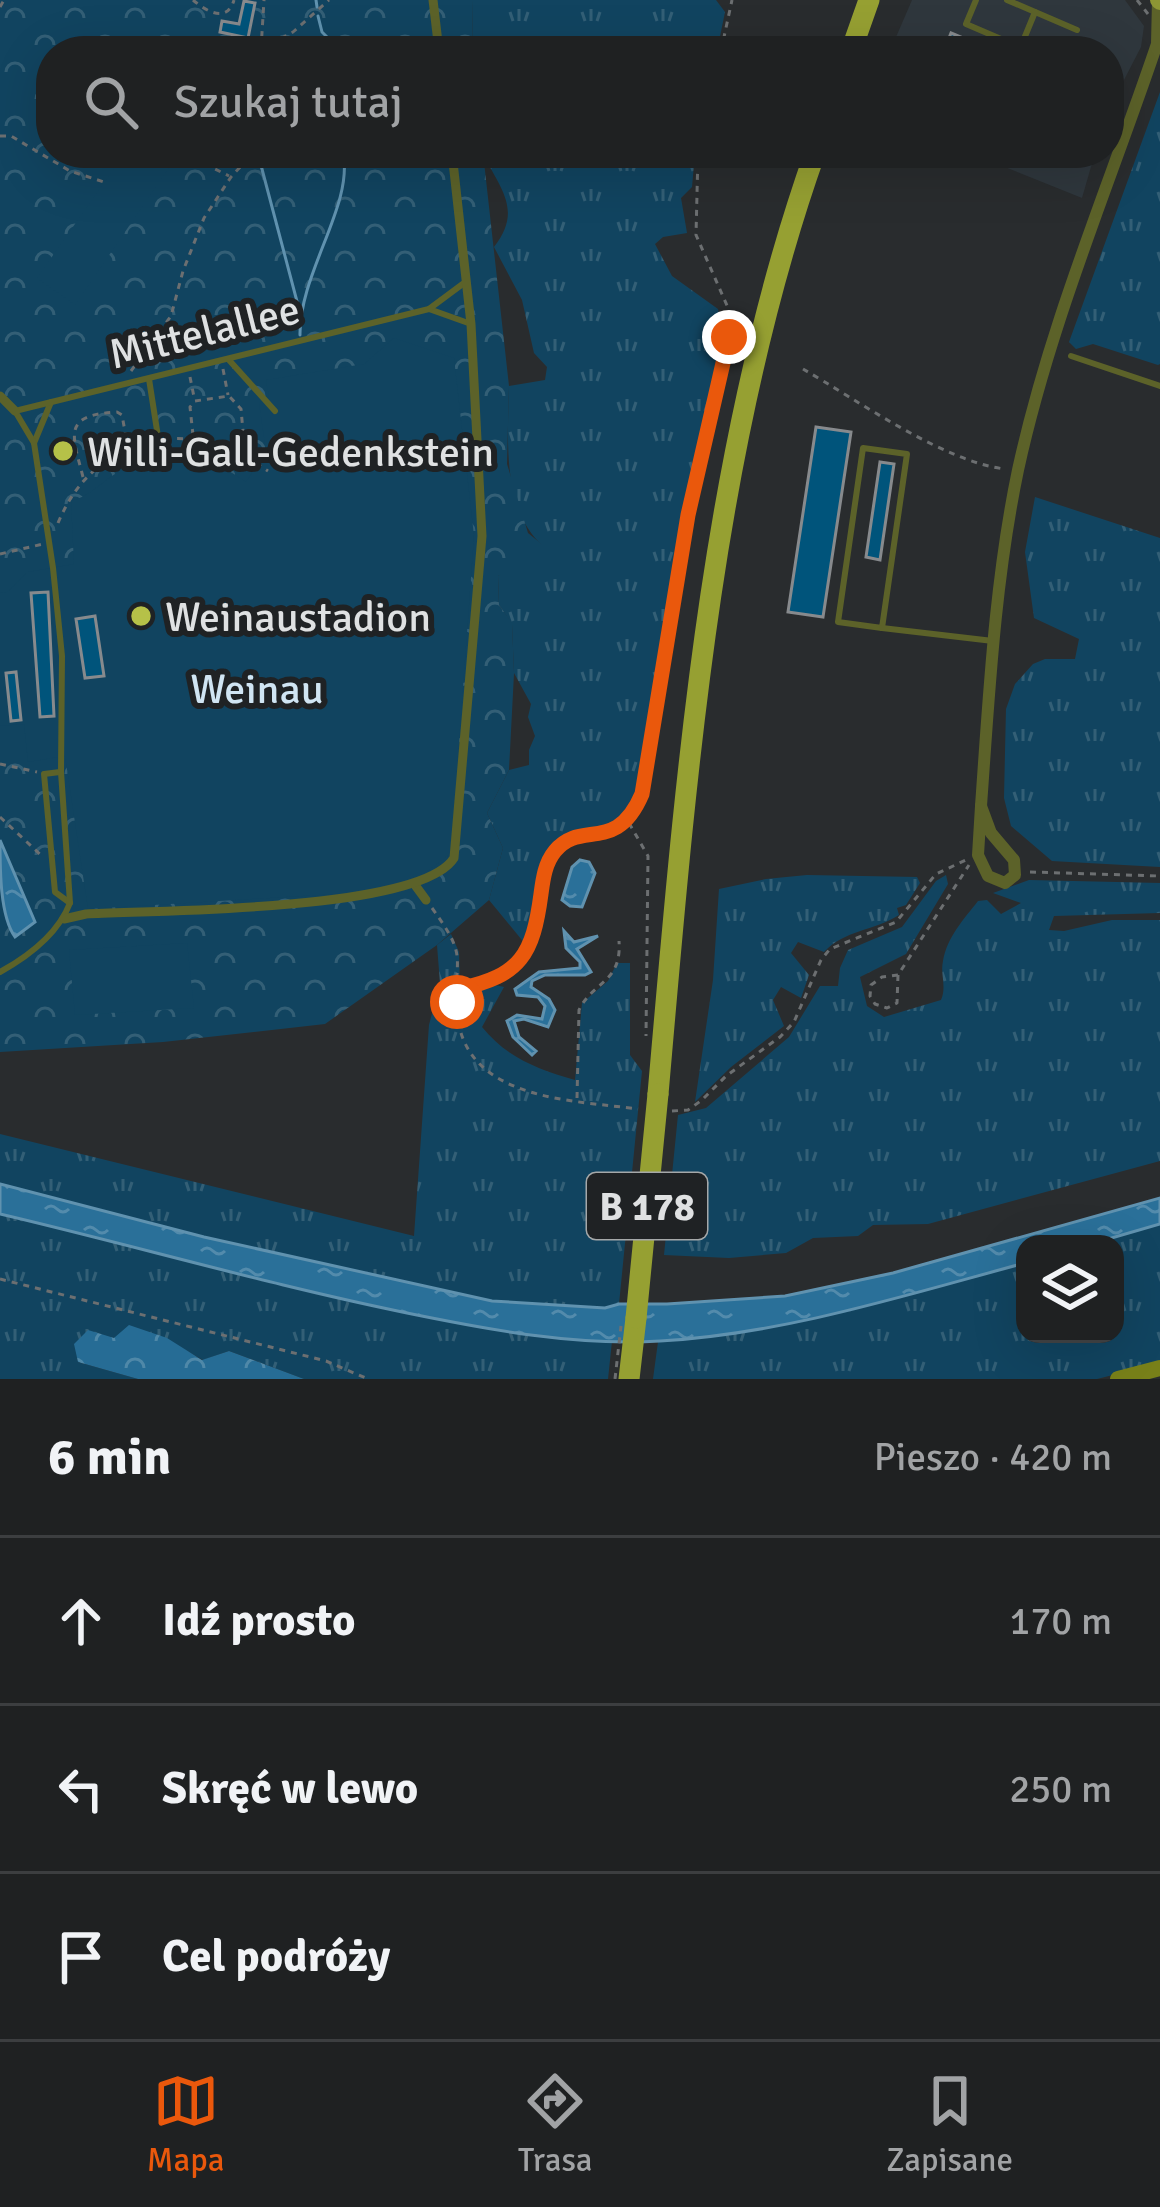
<!DOCTYPE html>
<html lang="pl">
<head>
<meta charset="utf-8">
<style>
  body { margin:0; font-family:Signika,sans-serif; background:#27292a; color:#f1f3f6 }
  .controls { position:absolute; right:36px; bottom:36px; display:grid; overflow:hidden; border-radius:24px; box-shadow:0 12px 48px #0002 }
  .controls button { width:108px; height:108px; display:grid; place-items:center; padding:0; border:0; border-bottom:3px solid #3c3e40; background:#1f2122; color:#f1f3f6; font:60px sans-serif }
  .stop { position:absolute; width:36px; height:36px; margin:-27px; border:9px solid #ea580c; border-radius:50%; background:#fff }
  .stop.end { background:#ea580c; border-color:#fff; box-shadow:0 3px 12px #0008 }
  .list { margin:0; padding:0; list-style:none }
  h2 { display:flex; justify-content:space-between; align-items:center; height:156px; margin:0; padding:0 48px; font-size:51px }
  h2 small { font-size:39px; font-weight:400; color:#a1a3a5 }
  .list li { display:grid; grid-template-columns:78px 1fr auto; gap:36px; align-items:center; box-sizing:border-box; height:168px; padding:0 48px; border-top:3px solid #3c3e40 }
  .list b { display:block; font-size:45px; white-space:nowrap }
  .list em { font-size:39px; font-style:normal; color:#a1a3a5 }
  .icon { flex:none; width:66px; height:66px; fill:none; stroke:currentColor; stroke-width:2; stroke-linecap:round; stroke-linejoin:round }
  .map { position:relative; flex:none; width:1160px; height:1379px; overflow:hidden }
  .search { position:absolute; background:#1f2122; box-shadow:0 12px 48px #0002; left:36px; right:36px; top:36px; height:132px; display:flex; align-items:center; gap:30px; box-sizing:border-box; padding:0 42px; border-radius:48px; color:#a1a3a5; font-size:45px }
  .sheet { height:660px; background:#1f2122 }
  nav { display:flex; justify-content:space-around; align-items:center; box-sizing:border-box; height:168px; border-top:3px solid #3c3e40; background:#1f2122; font-size:33px; color:#a1a3a5 }
  nav a { display:grid; justify-items:center; gap:6px }
  nav .on { color:#ea580c }
  .map>svg:first-child { display:block }
  .built { fill:#2f373d }
  .grass { fill:url(#grass-tufts) }
  .forest { fill:url(#forest-crowns) }
  .park { fill:url(#park-crowns) }
  .pitch { fill:#114460 }
  .water { fill:url(#water-ripples); stroke:#6092af; stroke-width:3 }
  .lines { fill:none; stroke-linecap:round; stroke-linejoin:round }
  .stream { stroke:#6092af; stroke-width:3 }
  .building { fill:#00547b; stroke:#878a8d; stroke-width:3 }
  .path { stroke:#6c6f71; stroke-width:3; stroke-dasharray:6 6; stroke-linecap:butt }
  .service { stroke:#5c6229; stroke-width:6 }
  .pedestrian { stroke:#5c6229; stroke-width:9 }
  .minor { stroke:#5c6229; stroke-width:12 }
  .secondary { stroke:#788019; stroke-width:16 }
  .primary { stroke:#8d9634; stroke-width:18 }
  .trunk { stroke:#96a032; stroke-width:21 }
  .path-bridge { stroke:#6c6f71; stroke-width:3; stroke-dasharray:6 6; stroke-linecap:butt }
  .trunk-bridge { stroke:#96a032; stroke-width:21 }
  .route { stroke:#ea580c; stroke-width:15 }
  .poi-dot { fill:#b6c148; stroke:#1f2224; stroke-width:4.5 }
  .labels { text-anchor:middle; stroke-width:12; stroke-linejoin:round; paint-order:stroke }
  .shield { fill:#1f2224; stroke:#a5a8a9; stroke-width:3 }
  .shield-label { font-size:39px; font-weight:bold; fill:#dfe1e2 }
  .street-label { font-size:42px; fill:#dfe1e2; stroke:#1f2224 }
  .poi-label { font-size:42px; fill:#dfe1e2; stroke:#1f2224; text-anchor:start }
  .park-label { font-size:42px; fill:#d0e5f3; stroke:#1f2224 }
</style>
</head>
<body>
<div class="map">
<svg width="1160" height="1379" viewBox="0 0 1160 1379">
  <defs>
    <pattern id="grass-tufts" width="24" height="20" patternUnits="userSpaceOnUse" patternTransform="scale(3)"><rect width="24" height="20" fill="#114460"/><path d="M3 7l-1-3M5 7V3M7 7l1-3M15 17l-1-3M17 17v-4M19 17l1-3" fill="none" stroke="#335f76"/></pattern>
    <pattern id="forest-crowns" width="20" height="18" patternUnits="userSpaceOnUse" patternTransform="scale(3)"><rect width="20" height="18" fill="#266c95"/><path d="M2 6a3 3 0 1 1 6 0M12 15a3 3 0 1 1 6 0" fill="none" stroke="#4f88a8"/></pattern>
    <pattern id="park-crowns" width="20" height="18" patternUnits="userSpaceOnUse" patternTransform="scale(3)"><rect width="20" height="18" fill="#114460"/><path d="M2 6a3 3 0 1 1 6 0M12 15a3 3 0 1 1 6 0" fill="none" stroke="#335f76"/></pattern>
    <pattern id="water-ripples" width="26" height="14" patternUnits="userSpaceOnUse" patternTransform="scale(3)"><rect width="26" height="14" fill="#2a7099"/><path d="M2 4q2-2 4 0t4 0M15 11q2-2 4 0t4 0" fill="none" stroke="#538bac"/></pattern>
  </defs>
  <rect width="100%" height="100%" fill="#292c2e"/>
  <g class="built">
    <path d="M912,0H1125L1144,26L1141,47L1109,109V51H890Z"/>
    <path d="M970,153H1095L1082,198Z"/>
  </g>
  <g class="grass">
    <path d="M472,0H716L725,12L717,51H473Z"/>
    <path d="M1160,92V364L1158,365L1093,344L1076,349L1069,342Z"/>
    <path d="M486,153H695L692,187L681,198L687,233L663,237L655,244L672,276L718,309L723,331C707,431 679,529 662,629C655,676 652,760 634,801C615,846 576,819 551,847C530,872 537,915 526,945L489,900L503,848L487,813L509,770L529,765V750L535,736L528,717L531,704L514,673L512,624L499,605L498,576L543,546C501,509 508,437 509,386L545,380L547,367L534,353L522,300L494,247C522,211 502,191 484,156Z"/>
    <path d="M1035,497L1160,538V867L1052,861L1011,826L1004,798L1006,709L1015,684L1033,664L1045,659H1075L1079,639L1034,618L1025,552Z"/>
    <path d="M807,875L917,877L920,883L906,905L897,908L899,915C874,931 844,930 824,952L798,942L791,953L809,975L801,998L781,987L773,1000L784,1026L731,1067L695,1102L713,980L719,889L766,879Z"/>
    <path d="M946,875L948,884L906,954L860,977L867,1006L884,1017L941,1000C947,986 940,975 943,961C947,937 964,919 978,901L987,900L1001,914L1021,903L993,893L1029,880L1160,883V913L1054,916L1049,930L1064,931L1112,920H1160V1161L928,1224L873,1225L858,1236L813,1238L786,1253L729,1258L664,1255L678,1115L706,1108L789,1037L820,986H838L840,968L848,950L902,927L936,881Z"/>
    <path d="M451,934L459,952L460,988L486,983L504,987L482,1027C507,1058 538,1069 575,1080L582,1003L608,981L617,963H630V1055L642,1071L619,1304L605,1308L492,1301L204,1237L0,1184V1134L414,1236L429,1025L440,983L437,945Z"/>
    <path d="M0,1214C202,1262 404,1329 612,1341L608,1379H304L229,1351L203,1360C151,1329 129,1329 78,1362L138,1379H0Z"/>
    <path d="M1160,1224V1363L1097,1379H653L658,1342L731,1335L1025,1263V1334H1115V1244H1091Z"/>
  </g>
  <path class="forest" d="M129,1325L167,1338L202,1360L229,1351L304,1379H138L78,1362L74,1344L88,1330L114,1338Z"/>
  <path class="park" d="M0,0H472L473,51H51V153H483L509,386L507,464L528,533L544,546L543,558L498,576L499,605L512,623L514,673L509,770L487,813L503,848L489,900L437,945L325,1024L163,1042L0,1052Z"/>
  <g class="pitch">
    <path d="M125,153H179L75,305L37,278Z"/>
    <path d="M394,338L454,358L474,536L451,853L415,881L368,892L88,909L65,756L28,762L24,724L0,726V593L7,592L28,572L74,564L71,501C89,496 97,486 112,476C154,446 206,452 246,482L266,451L259,403L269,397L266,380L364,364Z"/>
    <path d="M187,943L194,1008L75,1015L69,950Z"/>
  </g>
  <g class="water">
    <path d="M0,840L35,922L15,937C0,916 0,870 0,840Z"/>
    <path d="M580,860L589,862L595,873L582,907L570,906L562,900L572,867Z"/>
    <path d="M564,931L574,942L598,936L577,949L591,972L585,975H545L532,981L531,987L549,999L555,1010L548,1027L524,1019L514,1021L519,1037L536,1051L532,1055L513,1037L507,1021L517,1015L542,1019L545,1006L538,997L517,995L515,989L539,972L580,968V962L566,948Z"/>
    <path d="M0,1184L204,1237L492,1301L605,1308L619,1304H667L785,1296L893,1273L1160,1198V1224L1091,1244H1025V1263C906,1295 784,1334 660,1341C575,1346 490,1330 407,1313C270,1285 136,1246 0,1214Z"/>
  </g>
  <g class="lines">
    <g class="stream">
      <path d="M316,0L317,7"/>
      <path d="M318,16L322,32L341,51"/>
      <path d="M258,154L299,309"/>
      <path d="M300,335C299,273 354,205 343,153"/>
    </g>
  </g>
  <g class="building">
    <path d="M244,1L255,3L248,38L220,32L222,21L239,24Z"/>
    <path d="M951,33L994,51H944Z"/>
    <path d="M816,427L851,432L823,617L788,612Z"/>
    <path d="M880,462L894,464L880,560L866,557Z"/>
    <path d="M48,592L54,716L40,717L31,593Z"/>
    <path d="M95,616L104,676L85,678L76,619Z"/>
    <path d="M16,672L21,720L11,721L6,673Z"/>
  </g>
  <g class="lines">
    <g class="path">
      <path d="M193,0C206,11 227,24 234,0"/>
      <path d="M1137,0L1148,14"/>
      <path d="M0,7L4,0"/>
      <path d="M261,49L264,0"/>
      <path d="M260,50L293,32L329,0"/>
      <path d="M721,51L732,0"/>
      <path d="M0,136H11L70,171L104,182"/>
      <path d="M183,153L229,176"/>
      <path d="M223,369L228,395"/>
      <path d="M803,369C857,400 944,462 1005,469"/>
      <path d="M131,371L171,316L183,271L204,218L231,177L253,153"/>
      <path d="M190,377L194,397"/>
      <path d="M193,435L190,407L195,401L229,396L241,409L245,454"/>
      <path d="M165,439C207,436 234,448 268,471"/>
      <path d="M83,477C72,434 62,415 117,412L122,415L128,448"/>
      <path d="M58,523C76,480 104,455 149,442"/>
      <path d="M0,554L43,544"/>
      <path d="M0,764L37,772"/>
      <path d="M0,817L43,857"/>
      <path d="M629,823L648,856L646,1036"/>
      <path d="M1030,872L1160,876"/>
      <path d="M432,908C470,960 453,955 457,1012C464,1101 573,1100 638,1109"/>
      <path d="M898,975L897,1003L887,1008L875,1004L870,996L871,985L882,977L898,975L969,865"/>
      <path d="M459,989C521,976 533,954 541,894C543,879 545,863 555,851C582,819 616,855 642,794L688,515L730,326L729,310L696,235L698,153"/>
      <path d="M577,1098L579,1010C593,981 622,983 619,941"/>
      <path d="M672,1111L688,1110L702,1100L726,1076L780,1037L794,1022L821,960L830,949L896,922L936,874L966,860"/>
      <path d="M0,1279L326,1361L368,1379"/>
    </g>
    <g class="service">
      <path d="M976,0L966,24L1001,39"/>
      <path d="M1007,0L1077,30"/>
      <path d="M1019,51L1035,12"/>
      <path d="M429,309L471,324"/>
      <path d="M1071,356L1160,386"/>
      <path d="M229,360L275,411"/>
      <path d="M149,379L161,456"/>
      <path d="M34,443L51,402"/>
      <path d="M863,448L907,454L882,628L838,622Z"/>
      <path d="M882,628L993,641"/>
      <path d="M60,772L44,774L55,892L70,903"/>
      <path d="M0,972C29,956 58,934 70,903L61,772L62,656L53,568L34,443L15,411L429,309L464,283"/>
    </g>
    <g class="pedestrian">
      <path d="M433,0L439,51"/>
      <path d="M0,396L15,411"/>
      <path d="M415,885L426,900"/>
      <path d="M64,919L86,914C155,910 420,912 454,858L482,536L471,324L452,153"/>
    </g>
    <g class="minor">
      <path d="M981,806C989,694 995,580 1018,470C1050,323 1109,186 1157,44L1158,0"/>
      <path d="M981,806L991,833L1014,860L1015,875L1005,883L988,876L978,855Z"/>
    </g>
    <path class="secondary" d="M1118,1379L1160,1368"/>
    <path class="primary" d="M1159,0L1160,1"/>
    <g class="trunk">
      <path d="M851,51L869,0"/>
      <path d="M658,1094C685,786 711,445 815,153"/>
      <path d="M629,1379L636,1318"/>
    </g>
    <path class="path-bridge" d="M615,1379L621,1326"/>
    <path class="trunk-bridge" d="M636,1318L658,1094"/>
  </g>
  <g class="lines">
    <path class="route" d="M457,1002L459,989C521,976 533,954 541,894C543,879 545,863 555,851C581,819 616,855 642,794L688,515L729,337"/>
  </g>
  <g class="poi-dot">
    <circle cx="63" cy="451" r="12"/>
    <circle cx="141" cy="616" r="12"/>
  </g>
  <g class="labels">
    <rect class="shield" x="587" y="1173" width="120" height="66" rx="9"/>
    <g class="shield-label">
      <text x="647" y="1220">B 178</text>
    </g>
    <g class="street-label">
      <text transform="translate(204 331) rotate(-14)" y="15">Mittelallee</text>
    </g>
    <g class="poi-label">
      <text x="87" y="466">Willi-Gall-Gedenkstein</text>
      <text x="165" y="631">Weinaustadion</text>
    </g>
    <g class="park-label">
      <text x="257" y="703">Weinau</text>
    </g>
  </g>
</svg>
<div class="controls">
<button><svg class="icon" aria-label="layers" viewBox="0 0 24 24"><path d="M12 4l9 5-9 5-9-5zM3 14l9 5 9-5"/></svg></button>
</div>
<div class="stop" style="left:457px;top:1002px"></div>
<div class="stop end" style="left:729px;top:337px"></div>
<div class="search"><svg class="icon" aria-label="search" viewBox="0 0 24 24"><circle cx="10" cy="10" r="6"/><path d="M15 15l6 6"/></svg>Szukaj tutaj</div>
</div>
<section class="sheet">
<h2>6 min<small>Pieszo · 420 m</small></h2>
<ul class="list">
<li><svg class="icon" aria-label="ahead" viewBox="0 0 24 24"><path d="M12 20V5M6 11l6-6 6 6"/></svg><div><b>Idź prosto</b></div><em>170 m</em></li>
<li><svg class="icon" aria-label="left" viewBox="0 0 24 24"><path d="M17 20v-9H6M10 6l-5 5 5 5"/></svg><div><b>Skręć w lewo</b></div><em>250 m</em></li>
<li><svg class="icon" aria-label="arrive" viewBox="0 0 24 24"><path d="M6 21V4h12l-3 4 3 4H6"/></svg><div><b>Cel podróży</b></div></li>
</ul>
</section>
<nav>
<a class="on"><svg class="icon" aria-label="map" viewBox="0 0 24 24"><path d="M3 6l6-2 6 2 6-2v14l-6 2-6-2-6 2zM9 4v14M15 6v14"/></svg>Mapa</a>
<a><svg class="icon" aria-label="directions" viewBox="0 0 24 24"><path d="M12 3l9 9-9 9-9-9zM9 14v-3h6M13 9l2 2-2 2"/></svg>Trasa</a>
<a><svg class="icon" aria-label="saved" viewBox="0 0 24 24"><path d="M7 4h10v16l-5-4-5 4z"/></svg>Zapisane</a>
</nav>
</body>
</html>
